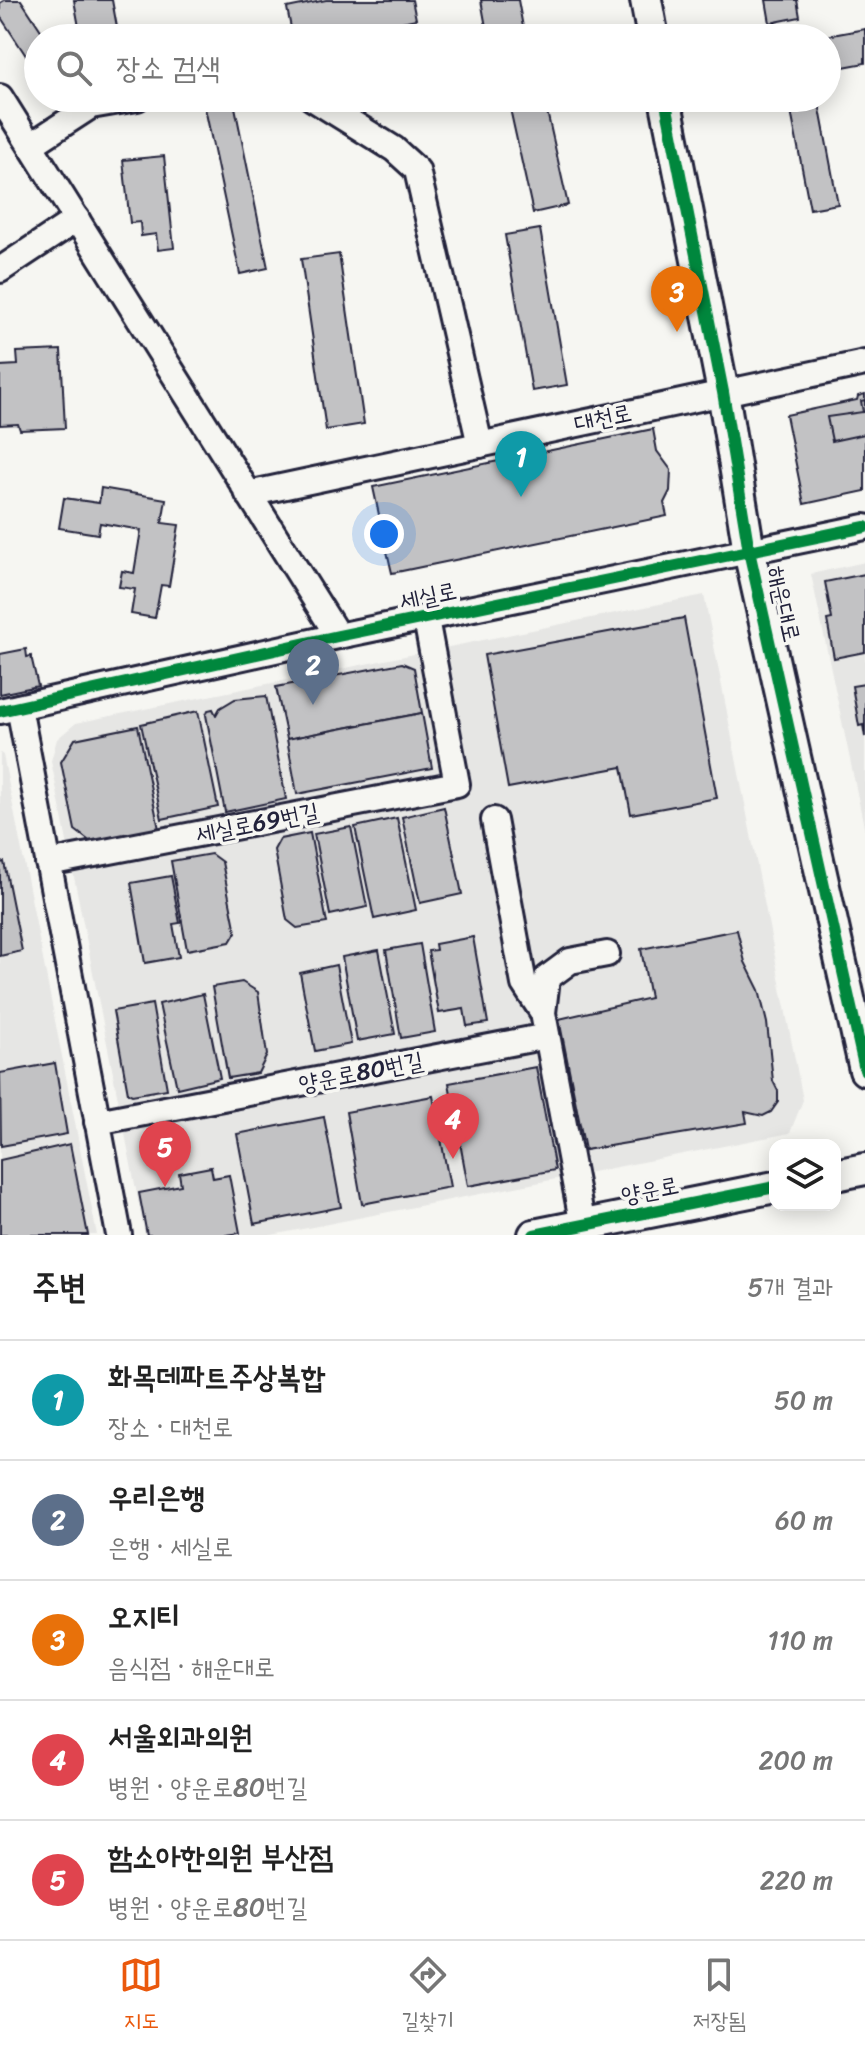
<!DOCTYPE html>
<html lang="ko">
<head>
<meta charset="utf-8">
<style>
  body { margin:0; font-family:Sriracha,"Poor Story",sans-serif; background:#f2f2f2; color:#222 }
  .controls { position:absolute; right:24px; bottom:24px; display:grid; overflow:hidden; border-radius:16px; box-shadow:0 4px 20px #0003 }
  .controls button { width:72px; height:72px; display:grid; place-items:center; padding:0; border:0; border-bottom:2px solid #e0e0e0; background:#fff; color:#222; font:40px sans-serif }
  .you { position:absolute; left:384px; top:534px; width:28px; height:28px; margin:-20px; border:6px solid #fff; border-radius:50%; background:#1a73e8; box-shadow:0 0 0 12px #1a73e833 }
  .badge { display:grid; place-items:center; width:52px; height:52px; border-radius:50%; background:#ea580c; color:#fff; font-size:26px; font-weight:700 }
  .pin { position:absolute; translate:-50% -66px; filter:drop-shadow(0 2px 4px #0008) }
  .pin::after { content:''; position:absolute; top:42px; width:28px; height:24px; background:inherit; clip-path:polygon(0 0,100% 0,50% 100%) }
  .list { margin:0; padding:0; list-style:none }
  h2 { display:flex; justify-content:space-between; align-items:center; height:104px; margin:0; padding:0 32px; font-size:34px }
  h2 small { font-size:26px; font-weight:400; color:#767676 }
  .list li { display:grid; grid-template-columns:52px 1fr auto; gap:24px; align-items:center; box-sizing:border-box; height:120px; padding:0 32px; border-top:2px solid #e0e0e0 }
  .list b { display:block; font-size:30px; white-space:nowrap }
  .list p { margin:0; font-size:26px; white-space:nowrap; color:#767676 }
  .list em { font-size:26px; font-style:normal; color:#767676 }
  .icon { flex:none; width:44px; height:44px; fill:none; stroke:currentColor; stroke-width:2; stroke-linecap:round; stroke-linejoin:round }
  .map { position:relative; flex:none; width:865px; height:1235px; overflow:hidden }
  .search { position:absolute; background:#fff; box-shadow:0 4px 20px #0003; left:24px; right:24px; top:24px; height:88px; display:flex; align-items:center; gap:20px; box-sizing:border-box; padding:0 28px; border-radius:44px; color:#767676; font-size:30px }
  .sheet { height:704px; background:#fff }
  nav { display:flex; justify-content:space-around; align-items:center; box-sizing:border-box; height:112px; border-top:2px solid #e0e0e0; background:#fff; font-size:22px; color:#767676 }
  nav a { display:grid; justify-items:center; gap:4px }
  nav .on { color:#ea580c }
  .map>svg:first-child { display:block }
  .built { fill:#e6e6e4 }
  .building { fill:#c2c2c4; stroke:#22223b; stroke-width:2 }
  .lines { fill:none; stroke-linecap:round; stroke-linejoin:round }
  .minor-casing { stroke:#22223b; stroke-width:30 }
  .major-casing { stroke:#22223b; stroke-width:36 }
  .minor { stroke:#f6f6f2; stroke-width:24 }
  .major { stroke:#f6f6f2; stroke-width:30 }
  .cycleway-casing { stroke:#f6f6f2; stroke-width:17 }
  .cycleway { stroke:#00873e; stroke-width:12 }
  .labels { text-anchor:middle; stroke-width:7; stroke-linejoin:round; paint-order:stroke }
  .street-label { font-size:24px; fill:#22223b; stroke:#f6f6f2 }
</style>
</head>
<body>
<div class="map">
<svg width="865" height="1235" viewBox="0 0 865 1235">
  <rect width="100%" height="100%" fill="#f6f6f2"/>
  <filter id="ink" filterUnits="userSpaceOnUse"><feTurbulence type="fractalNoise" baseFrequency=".0125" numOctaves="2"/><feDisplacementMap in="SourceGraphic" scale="16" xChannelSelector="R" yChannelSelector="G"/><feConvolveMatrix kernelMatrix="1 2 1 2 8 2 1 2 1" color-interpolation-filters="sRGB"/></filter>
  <g filter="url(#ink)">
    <g class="built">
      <path d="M865,562V831L811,574Z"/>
      <path d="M704,595L803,1100L790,1133L272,1235H145L51,761L57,739L76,723Z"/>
      <path d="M0,753L3,755L97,1235H0Z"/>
    </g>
    <g class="building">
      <path d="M5,0H21L46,38H38V74L0,16V3Z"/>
      <path d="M74,0H112L119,38H81Z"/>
      <path d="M326,0H412L416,19L327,38H293L287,8Z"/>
      <path d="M481,0H518L525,38H488Z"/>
      <path d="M766,0H797L800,17L770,23Z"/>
      <path d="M865,29V63L827,70V38H816Z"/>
      <path d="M537,98H544L568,205L533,213L509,104Z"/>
      <path d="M804,98H818L838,204L810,209L789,101Z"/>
      <path d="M234,102L268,268L240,274L205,108Z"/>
      <path d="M164,156L174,248L158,250L156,234L141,236L140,222L130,223L123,160Z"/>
      <path d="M540,229L567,385L532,391L505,235Z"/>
      <path d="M339,254L364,424L326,430L301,259Z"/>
      <path d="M61,350L65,428L20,430L18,424L0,425V366L18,365L17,352Z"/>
      <path d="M865,394V491L804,504L786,415L857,400L858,396Z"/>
      <path d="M865,400V434L832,441L827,417L863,412L861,401Z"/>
      <path d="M653,429L657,451L671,470L670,491L664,503L667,516L392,573L383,534L375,536L373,526L381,524L373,487Z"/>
      <path d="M101,488L166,499L162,523L179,525L169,586L161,585L155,618L131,614L135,589L119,587L122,571L134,573L141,530L100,523L98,534L59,528L64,498L99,503Z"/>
      <path d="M865,574V652L834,658L827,620L832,619L825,582Z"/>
      <path d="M684,618L717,798L631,814L622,767L508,788L484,655Z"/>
      <path d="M26,649L27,657L31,656L38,686L0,694V654Z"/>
      <path d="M402,663L414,668L422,713L287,739L276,687Z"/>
      <path d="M865,684V737L863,725L859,726L852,686Z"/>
      <path d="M266,696L286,799L225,812L206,715L208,710L213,709L216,715L220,708L235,699Z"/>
      <path d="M198,711L218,807L162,819L141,724Z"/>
      <path d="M422,713L432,768L297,794L287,739Z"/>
      <path d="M138,726L159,829L92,843L75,830L61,762L75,739Z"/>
      <path d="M444,807L462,894L420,903L402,817Z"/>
      <path d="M397,818L416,910L374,919L355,827Z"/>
      <path d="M351,827L367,907L330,915L314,834Z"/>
      <path d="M310,833L327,923L297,928L287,920L274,850L280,839Z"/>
      <path d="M211,854L222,862L236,932L230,942L187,950L171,861Z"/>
      <path d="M4,862L22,951L0,956V863Z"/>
      <path d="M171,876L180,923L173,924L179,957L145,963L131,883Z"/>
      <path d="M737,930L745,962L759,990L767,1023L773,1081L778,1091V1102L771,1112L763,1116L745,1112L747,1123L585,1150L559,1019L650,998L641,949Z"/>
      <path d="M473,937L488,1023L467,1026L464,1009L439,1013L428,951L436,950L435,944Z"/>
      <path d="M420,944L435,1032L401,1038L386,950Z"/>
      <path d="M379,950L395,1034L357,1041L342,957Z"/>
      <path d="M336,965L351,1044L315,1051L300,973Z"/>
      <path d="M242,982L258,992L267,1055L258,1073L228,1078L212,987Z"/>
      <path d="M203,994L220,1078L177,1088L159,1004Z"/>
      <path d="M152,1004L167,1089L132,1095L128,1093L113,1011Z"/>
      <path d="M55,1063L67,1134L1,1146L0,1073Z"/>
      <path d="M536,1067L555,1170L468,1186L449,1083Z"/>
      <path d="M433,1096L450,1187L362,1204L346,1112Z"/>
      <path d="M324,1117L341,1207L254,1224L237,1134Z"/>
      <path d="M70,1144L88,1235H0V1160Z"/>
      <path d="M211,1167L213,1178L229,1175L240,1233L227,1235H147L139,1193L181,1185L179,1173Z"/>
    </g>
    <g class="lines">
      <g class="minor-casing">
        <g id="minor">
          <path d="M0,97L338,636"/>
          <path d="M312,98L394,149L417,170L480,445"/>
          <path d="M31,145L91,106L137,98"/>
          <path d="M0,270L77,219"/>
          <path d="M248,494L865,363"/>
          <path d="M19,707L119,1235"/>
          <path d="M0,711L338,636L865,527"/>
          <path d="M494,820L524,984L543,1013"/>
          <path d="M48,863L457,784L426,619"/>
          <path d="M97,1122L547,1036"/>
          <path d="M583,1226L543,1013L547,978L570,961L607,954"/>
        </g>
      </g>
      <g class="major-casing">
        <g id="major">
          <path d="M646,0L653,38"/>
          <path d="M665,98L723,392L749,551L865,1070"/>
          <path d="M835,1175L865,1169"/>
          <path d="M534,1235L775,1187"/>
        </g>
      </g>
      <use href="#minor" class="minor"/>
      <use href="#major" class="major"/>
      <g class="cycleway-casing">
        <g id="cycleway">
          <path d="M665,98L723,392L749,551L865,1070"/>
          <path d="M0,711L338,636L865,527"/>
          <path d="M534,1235L775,1187"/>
        </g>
      </g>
      <use href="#cycleway" class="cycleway"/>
    </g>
  </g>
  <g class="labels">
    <g class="street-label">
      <text transform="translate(603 418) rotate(-12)" y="8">대천로</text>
      <text transform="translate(428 596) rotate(-12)" y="8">세실로</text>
      <text transform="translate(784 604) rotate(77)" y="8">해운대로</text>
      <text transform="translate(257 823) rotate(-11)" y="8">세실로69번길</text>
      <text transform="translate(361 1072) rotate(-11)" y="8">양운로80번길</text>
      <text transform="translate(650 1190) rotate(-11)" y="8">양운로</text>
    </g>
  </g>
</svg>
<div class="controls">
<button><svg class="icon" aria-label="layers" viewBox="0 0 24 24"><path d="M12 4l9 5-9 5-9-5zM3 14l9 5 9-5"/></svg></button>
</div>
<div class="you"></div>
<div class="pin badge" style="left:521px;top:497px;background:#0f9aa8">1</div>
<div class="pin badge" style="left:313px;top:705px;background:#5c6f8a">2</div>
<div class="pin badge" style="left:677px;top:332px;background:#e8710a">3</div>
<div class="pin badge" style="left:453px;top:1159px;background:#e0444e">4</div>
<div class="pin badge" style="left:165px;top:1187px;background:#e0444e">5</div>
<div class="search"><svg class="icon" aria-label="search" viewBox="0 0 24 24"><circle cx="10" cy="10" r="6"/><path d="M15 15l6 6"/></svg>장소 검색</div>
</div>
<section class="sheet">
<h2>주변<small>5개 결과</small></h2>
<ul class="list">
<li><span class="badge" style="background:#0f9aa8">1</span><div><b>화목데파트주상복합</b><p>장소 · 대천로</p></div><em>50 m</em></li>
<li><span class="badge" style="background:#5c6f8a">2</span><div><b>우리은행</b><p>은행 · 세실로</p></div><em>60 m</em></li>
<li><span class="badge" style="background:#e8710a">3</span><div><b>오지티</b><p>음식점 · 해운대로</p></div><em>110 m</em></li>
<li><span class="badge" style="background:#e0444e">4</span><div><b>서울외과의원</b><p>병원 · 양운로80번길</p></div><em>200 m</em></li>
<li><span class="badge" style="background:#e0444e">5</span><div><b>함소아한의원 부산점</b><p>병원 · 양운로80번길</p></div><em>220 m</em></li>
</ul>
</section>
<nav>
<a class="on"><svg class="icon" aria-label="map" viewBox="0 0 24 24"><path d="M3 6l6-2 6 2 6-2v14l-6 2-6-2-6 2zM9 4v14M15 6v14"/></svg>지도</a>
<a><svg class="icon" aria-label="directions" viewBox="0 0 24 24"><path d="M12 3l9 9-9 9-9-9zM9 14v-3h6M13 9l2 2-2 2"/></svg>길찾기</a>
<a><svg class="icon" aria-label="saved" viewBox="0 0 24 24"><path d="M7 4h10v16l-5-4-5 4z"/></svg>저장됨</a>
</nav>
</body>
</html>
